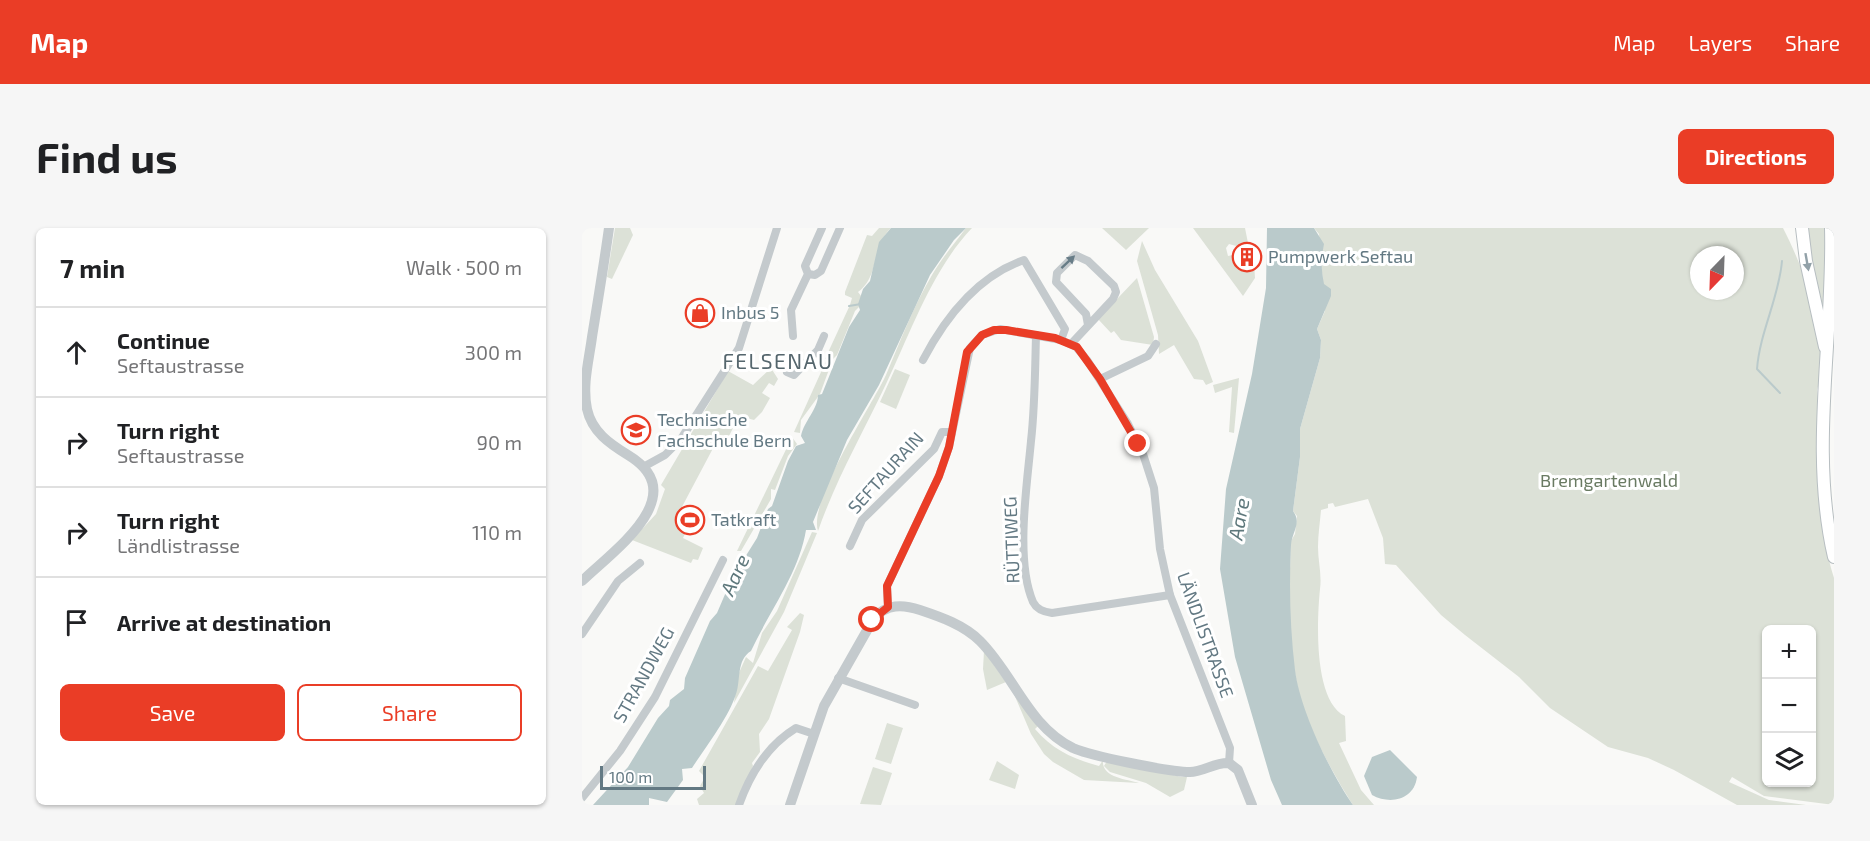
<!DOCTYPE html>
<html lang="en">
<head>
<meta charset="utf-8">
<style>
  body { margin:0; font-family:"Exo 2",sans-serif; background:#f6f6f6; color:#202124 }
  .controls { position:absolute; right:18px; bottom:18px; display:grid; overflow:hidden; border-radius:9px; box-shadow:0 2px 4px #0004 }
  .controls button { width:54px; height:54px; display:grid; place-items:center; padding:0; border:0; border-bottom:2px solid #e0e0e0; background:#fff; color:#202124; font:30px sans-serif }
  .compass { position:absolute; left:1108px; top:18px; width:54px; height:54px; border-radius:50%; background:#fff; box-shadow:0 2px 4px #0004; rotate:203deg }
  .scale { position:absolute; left:18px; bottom:15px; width:106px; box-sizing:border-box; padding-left:6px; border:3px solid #637983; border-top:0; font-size:16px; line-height:21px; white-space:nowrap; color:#637983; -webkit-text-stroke:4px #fff; paint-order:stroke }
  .stop { position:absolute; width:18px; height:18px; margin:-14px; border:4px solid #ea3d26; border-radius:50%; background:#fff }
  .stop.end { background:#ea3d26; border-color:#fff; box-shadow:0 2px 6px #0008 }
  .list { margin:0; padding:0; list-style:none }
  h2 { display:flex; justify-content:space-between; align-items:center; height:78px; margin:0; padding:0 24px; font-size:26px }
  h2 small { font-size:20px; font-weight:400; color:#757577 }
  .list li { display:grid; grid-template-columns:39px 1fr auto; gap:18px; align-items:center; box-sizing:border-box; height:90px; padding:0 24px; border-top:2px solid #e0e0e0 }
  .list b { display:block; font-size:22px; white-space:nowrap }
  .list p { margin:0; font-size:20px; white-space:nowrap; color:#757577 }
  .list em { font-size:20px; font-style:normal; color:#757577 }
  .actions { display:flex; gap:12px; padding:18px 24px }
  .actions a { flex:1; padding:14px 0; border:2px solid #ea3d26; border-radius:9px; text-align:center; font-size:21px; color:#ea3d26 }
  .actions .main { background:#ea3d26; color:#fff }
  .icon { flex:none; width:33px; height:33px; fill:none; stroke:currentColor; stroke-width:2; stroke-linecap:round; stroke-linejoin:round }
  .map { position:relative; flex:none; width:1252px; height:577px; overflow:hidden; border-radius:9px }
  header { display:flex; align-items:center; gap:36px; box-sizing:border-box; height:84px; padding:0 30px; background:#ea3d26; color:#fff }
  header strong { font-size:28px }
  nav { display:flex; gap:33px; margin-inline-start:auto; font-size:21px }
  .intro { display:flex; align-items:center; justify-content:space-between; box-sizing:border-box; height:144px; padding:0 36px }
  h1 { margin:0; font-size:42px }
  .button { padding:15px 27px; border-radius:9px; background:#ea3d26; color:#fff; font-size:21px; font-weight:700 }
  main { display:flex; gap:36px; padding:0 36px }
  aside { flex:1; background:#fff; border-radius:9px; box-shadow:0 2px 4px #0004 }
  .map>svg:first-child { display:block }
  .green { fill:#dce1d7; fill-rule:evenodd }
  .water { fill:#bacacb }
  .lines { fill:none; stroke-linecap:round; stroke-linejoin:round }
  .stream { stroke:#bacacb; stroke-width:2 }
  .secondary-casing { stroke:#b7bec1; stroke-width:14 }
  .minor { stroke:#c4cacd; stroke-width:8 }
  .tertiary { stroke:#c4cacd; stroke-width:10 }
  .secondary { stroke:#fff; stroke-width:12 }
  .oneway { fill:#687d87 }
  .oneway2 { fill:#92a1a8 }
  .route { stroke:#ea3d26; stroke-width:8 }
  .labels { text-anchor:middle; stroke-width:6; stroke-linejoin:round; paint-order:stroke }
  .poi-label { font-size:18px; fill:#637983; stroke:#fff; text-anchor:start }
  .street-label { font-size:18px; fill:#637983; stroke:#fff }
  .park-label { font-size:18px; fill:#697a62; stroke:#fff }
  .water-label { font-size:20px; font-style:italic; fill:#5e787c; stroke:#fff }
  .quarter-label { font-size:21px; letter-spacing:1.5px; fill:#55666d; stroke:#fff }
</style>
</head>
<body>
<header>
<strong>Map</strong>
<nav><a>Map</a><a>Layers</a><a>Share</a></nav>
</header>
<div class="intro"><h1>Find us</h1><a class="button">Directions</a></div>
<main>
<aside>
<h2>7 min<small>Walk · 500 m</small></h2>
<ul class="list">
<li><svg class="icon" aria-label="ahead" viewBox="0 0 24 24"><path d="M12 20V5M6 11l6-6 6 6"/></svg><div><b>Continue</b><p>Seftaustrasse</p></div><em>300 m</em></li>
<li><svg class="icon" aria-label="right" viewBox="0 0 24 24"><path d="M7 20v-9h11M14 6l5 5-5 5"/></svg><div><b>Turn right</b><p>Seftaustrasse</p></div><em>90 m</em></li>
<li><svg class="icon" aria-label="right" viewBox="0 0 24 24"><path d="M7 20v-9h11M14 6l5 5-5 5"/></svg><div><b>Turn right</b><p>Ländlistrasse</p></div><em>110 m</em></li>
<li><svg class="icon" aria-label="arrive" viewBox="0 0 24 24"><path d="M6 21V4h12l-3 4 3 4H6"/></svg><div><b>Arrive at destination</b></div></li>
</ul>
<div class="actions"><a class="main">Save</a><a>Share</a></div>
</aside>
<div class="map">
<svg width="1252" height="577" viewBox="0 0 1252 577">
  <rect width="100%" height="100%" fill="#f9f9f7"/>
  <g class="green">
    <path d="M33,0H48L51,7L30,51L25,49Z"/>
    <path d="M297,0H309C289,19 298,48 276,64L279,68L277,79L273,83L255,127L251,131H243L268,77L270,70L263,67V64L285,7L290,8Z"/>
    <path d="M384,0H390C350,42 329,104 304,156C280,207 255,249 236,303C226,273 289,179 304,147C318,114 331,79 350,47C360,30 372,16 384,0Z"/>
    <path d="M520,0H567L544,22Z"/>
    <path d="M611,0H663L666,15L658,19L647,16L644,20L646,28L651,27V21H660L663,36L672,35L673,50L661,68Z"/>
    <path d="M732,0H1201C1223,43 1250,114 1235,162C1241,225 1232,288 1252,350V577L1182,568L1150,549L1147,554L1187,572L1224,577H1155L1092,542L1066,530L1026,519L968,480L937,449L883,407L859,387L814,337L803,336L801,310L786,271L753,279L751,275L746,276V280L739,282C738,294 736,307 736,319C736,333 740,347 738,361C735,391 731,473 763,488L764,513L757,515L779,562L792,577H771C753,549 726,501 718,469C705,419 707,364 709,313L713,306L715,288L711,283L718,229V201L738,130L739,112L735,101L743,83L737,6ZM1117,27H1153V63H1117ZM1184,401H1230V554H1184Z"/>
    <path d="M1223,0H1247L1244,99Z"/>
    <path d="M560,13L573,42L616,113L631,154L624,157L621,152L612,151L592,117L577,126L576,107L555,33Z"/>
    <path d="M555,50L572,109L571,117L539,112L532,103L529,105L516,91Z"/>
    <path d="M244,133L249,136L238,166L219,192L218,205L212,204Z"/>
    <path d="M189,140L196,151L192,158L187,155L180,165L188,170L180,184L172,192L157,188L145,212L137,209L93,292L106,299L101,310L121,320L116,332L111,331L109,335L50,312L74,286L83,261L79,257L146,143L171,157Z"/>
    <path d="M313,141L328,147L314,181L298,174Z"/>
    <path d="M657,150L652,205L647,204L650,159L633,165L631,157Z"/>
    <path d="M210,209L215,216L206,228L193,262L189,261V271L159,323H155Z"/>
    <path d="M230,304L235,305L202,384L152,475L156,447L164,429L171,435L180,405L195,383Z"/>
    <path d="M218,385L222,387L218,404L187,491L177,506L178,524L170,535L171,538L154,577H117L115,571L122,565L118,558L123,549L117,543L176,438L186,443L210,402L205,399Z"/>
    <path d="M402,423L424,454L405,462L401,441Z"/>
    <path d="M432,466L456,498L453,501C471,522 491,531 517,538L521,532C519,550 545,551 557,555L502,552L471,534L462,526L449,506Z"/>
    <path d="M305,495L321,500L309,536L293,531Z"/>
    <path d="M415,533L437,547L433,561L407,552Z"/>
    <path d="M525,533L600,549H605L602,562L588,569L564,555L528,544L522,538Z"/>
    <path d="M291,539L310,545L299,577L278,576Z"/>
  </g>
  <g class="water">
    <path d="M309,0H384L372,12L348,47L297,157L265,212L231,294L234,302H224C217,345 187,384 169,423C154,432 159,453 154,466C147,489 123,520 110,540L100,541L101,552L85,574L67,570V577H11L46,539L76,490L87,478L88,472L102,461L103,450L128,393L135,385L150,350L175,310L186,281L190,278L206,233L214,218L223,215L219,208C222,193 236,181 236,167L240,166L267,99L278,82L276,76L281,61L288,53L297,14Z"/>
    <path d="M685,0H732L742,16C739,31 739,41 742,56L749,61V68L735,101L739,112L738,130L718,201V229L711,283C720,295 710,304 709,317C707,359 708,400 713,442C718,482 748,544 771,577H700L689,552L653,429L638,341L644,261L670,146L684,60Z"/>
    <path d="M808,522L835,549C832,572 808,577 790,567L782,548L790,529Z"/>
  </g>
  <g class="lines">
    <g class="stream">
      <path d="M267,78L279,76"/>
      <path d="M1198,165L1175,141C1178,103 1197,70 1200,33"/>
    </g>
    <g class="secondary-casing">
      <g id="secondary">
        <path d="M1220,0L1224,33L1243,119"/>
        <path d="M1249,0C1252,109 1227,221 1252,329"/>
      </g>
    </g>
    <g class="minor">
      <path d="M226,46L233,47L239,43L258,0"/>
      <path d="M454,107C453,142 453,178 449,213C445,258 433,332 451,374C455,382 462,384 470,385L588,367"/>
      <path d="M211,108L209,82L226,46L223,38L240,0"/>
      <path d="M489,116L531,71L534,64L532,58L506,33L493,27L475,45L474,54L504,86L506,97"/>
      <path d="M341,132C363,90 396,48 442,32L483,101L479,112"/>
      <path d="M205,144L212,147L236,122L242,108"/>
      <path d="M518,151L566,128L574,116"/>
      <path d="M63,238L83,227L99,211L157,120L195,0"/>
      <path d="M268,318L280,292L352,221L360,204H370"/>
      <path d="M306,379L305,358L357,248L367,219L388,120L400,107L418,101L479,112L494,119L505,132L546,196L561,226L572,260L578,321L588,367L648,520L647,535"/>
      <path d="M0,406L36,353L58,335"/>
      <path d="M256,450L333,477"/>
      <path d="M0,570L38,523L73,469L141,332"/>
      <path d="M157,577C168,546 186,517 214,500L232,506"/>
    </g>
    <g class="tertiary">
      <path d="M0,353C32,322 112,267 46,227C28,216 10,204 5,181C0,157 7,132 10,109C16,72 22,36 27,0"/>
      <path d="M208,577L242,478L292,390C305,376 320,376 338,382C359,389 382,397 398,413C432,447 446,498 491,520C509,528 587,544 608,544C621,544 633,534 647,535L656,542L670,577"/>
    </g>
    <use href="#secondary" class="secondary"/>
  </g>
  <defs><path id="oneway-solid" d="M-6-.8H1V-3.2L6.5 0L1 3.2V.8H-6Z" transform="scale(1.5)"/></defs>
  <use class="oneway" href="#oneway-solid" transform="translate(486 34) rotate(-43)"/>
  <use class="oneway2" href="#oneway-solid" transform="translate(1225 34) rotate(80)"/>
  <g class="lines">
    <path class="route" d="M290,392L306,379L305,358L357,248L367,219L385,124L400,107L412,102H424L473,110L495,119L518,151L556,216"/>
  </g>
  <defs>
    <g id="building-ring" transform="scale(1.5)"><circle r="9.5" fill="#fff" stroke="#ea3d26" stroke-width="1.5"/><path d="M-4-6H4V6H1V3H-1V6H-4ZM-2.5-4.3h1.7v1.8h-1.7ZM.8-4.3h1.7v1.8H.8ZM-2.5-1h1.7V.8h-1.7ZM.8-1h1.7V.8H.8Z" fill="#ea3d26"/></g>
    <g id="shop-ring" transform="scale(1.5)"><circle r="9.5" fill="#fff" stroke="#ea3d26" stroke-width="1.5"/><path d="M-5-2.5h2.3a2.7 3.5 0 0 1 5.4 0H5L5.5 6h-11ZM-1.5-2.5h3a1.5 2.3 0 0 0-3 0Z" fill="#ea3d26"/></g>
    <g id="university-ring" transform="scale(1.5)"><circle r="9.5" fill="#fff" stroke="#ea3d26" stroke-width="1.5"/><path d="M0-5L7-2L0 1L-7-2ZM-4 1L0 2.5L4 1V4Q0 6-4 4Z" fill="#ea3d26"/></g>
    <g id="stadium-ring" transform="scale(1.5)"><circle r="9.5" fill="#fff" stroke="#ea3d26" stroke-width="1.5"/><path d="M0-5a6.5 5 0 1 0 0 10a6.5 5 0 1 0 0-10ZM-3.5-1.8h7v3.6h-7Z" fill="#ea3d26"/></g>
  </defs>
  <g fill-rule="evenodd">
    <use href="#building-ring" x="665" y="29"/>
    <use href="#shop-ring" x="118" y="85"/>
    <use href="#university-ring" x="54" y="202"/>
    <use href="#stadium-ring" x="108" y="292"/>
  </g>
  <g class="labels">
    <g class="poi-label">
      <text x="686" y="35">Pumpwerk Seftau</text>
      <text x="139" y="91">Inbus 5</text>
      <text x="75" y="198">Technische<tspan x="75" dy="21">Fachschule Bern</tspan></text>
      <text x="129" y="298">Tatkraft</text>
    </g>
    <g class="street-label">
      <text transform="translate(304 245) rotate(-48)" y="6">SEFTAURAIN</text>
      <text transform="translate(430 312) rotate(-92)" y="6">RÜTTIWEG</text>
      <text transform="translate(623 407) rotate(70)" y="6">LÄNDLISTRASSE</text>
      <text transform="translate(62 447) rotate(-61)" y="6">STRANDWEG</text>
    </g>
    <g class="park-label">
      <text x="1027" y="259">Bremgartenwald</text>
    </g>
    <g class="water-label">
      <text transform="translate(657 291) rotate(-80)" y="7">Aare</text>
      <text transform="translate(153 347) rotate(-66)" y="7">Aare</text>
    </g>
    <g class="quarter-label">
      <text x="196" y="141">FELSENAU</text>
    </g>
  </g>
</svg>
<div class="controls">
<button>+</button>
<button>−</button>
<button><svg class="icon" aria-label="layers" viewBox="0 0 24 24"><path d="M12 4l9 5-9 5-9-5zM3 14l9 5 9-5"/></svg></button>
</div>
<svg class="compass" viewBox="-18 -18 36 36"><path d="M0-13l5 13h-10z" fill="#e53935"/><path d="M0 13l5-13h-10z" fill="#757577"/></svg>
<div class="scale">100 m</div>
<div class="stop" style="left:290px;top:392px"></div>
<div class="stop end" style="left:556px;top:216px"></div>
</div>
</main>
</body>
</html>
